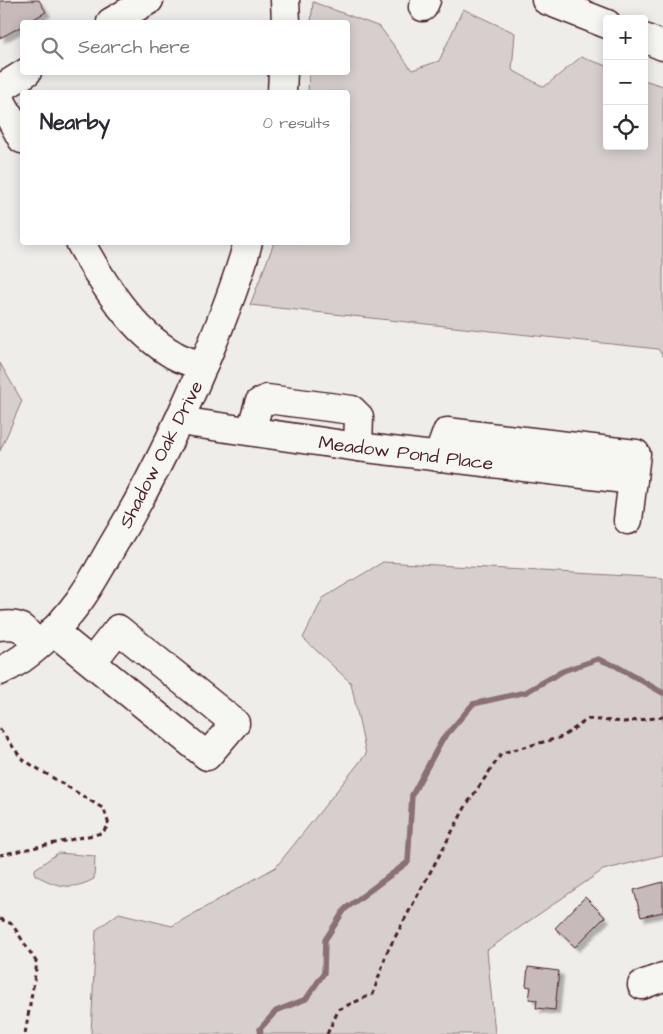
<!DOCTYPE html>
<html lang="en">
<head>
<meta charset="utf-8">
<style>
  body { margin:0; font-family:"Architects Daughter",sans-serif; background:#f2f2f3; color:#2b2b33 }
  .controls { position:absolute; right:15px; top:15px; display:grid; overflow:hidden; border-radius:5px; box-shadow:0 2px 12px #0003 }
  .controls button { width:45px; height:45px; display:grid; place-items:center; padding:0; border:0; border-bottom:1px solid #e1e1e2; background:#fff; color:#2b2b33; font:25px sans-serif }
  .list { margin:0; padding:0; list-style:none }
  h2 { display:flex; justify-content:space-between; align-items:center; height:65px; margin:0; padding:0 20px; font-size:21px }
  h2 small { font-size:16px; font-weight:400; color:#7c7c81 }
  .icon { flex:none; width:28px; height:28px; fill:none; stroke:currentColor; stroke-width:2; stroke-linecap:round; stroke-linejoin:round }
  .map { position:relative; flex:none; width:663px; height:1034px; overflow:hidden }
  .search { position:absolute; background:#fff; box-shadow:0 2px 12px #0003; left:20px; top:20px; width:330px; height:55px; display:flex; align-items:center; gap:12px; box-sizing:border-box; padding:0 18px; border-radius:5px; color:#7c7c81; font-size:19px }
  .panel { position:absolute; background:#fff; box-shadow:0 2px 12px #0003; left:20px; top:90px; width:330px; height:155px; border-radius:5px }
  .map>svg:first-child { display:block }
  .green { fill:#d7cfce; stroke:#90777c }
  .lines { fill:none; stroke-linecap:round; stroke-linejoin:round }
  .stream { stroke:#8a6f74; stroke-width:5.5 }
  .building { fill:#c6babb; stroke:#4a1f2b; filter:url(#shadow) }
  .minor-casing { stroke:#4a1f2b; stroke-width:31 }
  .path { stroke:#4a1f2b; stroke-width:3; stroke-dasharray:5 4; stroke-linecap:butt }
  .minor { stroke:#f6f6f2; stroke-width:28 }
  .labels { text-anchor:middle; stroke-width:4.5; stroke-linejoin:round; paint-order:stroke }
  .street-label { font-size:19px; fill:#4a1f2b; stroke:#f6f6f2 }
</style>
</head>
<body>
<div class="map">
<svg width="663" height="1034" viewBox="0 0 663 1034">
  <defs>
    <filter id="shadow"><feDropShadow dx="4.5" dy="4.5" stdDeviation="1" flood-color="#0004"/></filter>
  </defs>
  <rect width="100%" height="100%" fill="#efedea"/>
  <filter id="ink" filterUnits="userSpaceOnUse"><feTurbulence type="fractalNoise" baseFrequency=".02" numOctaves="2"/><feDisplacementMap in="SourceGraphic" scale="10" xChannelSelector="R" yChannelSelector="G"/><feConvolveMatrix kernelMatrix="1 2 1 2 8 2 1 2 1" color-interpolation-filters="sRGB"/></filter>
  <g filter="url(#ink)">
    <g class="green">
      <path d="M313,2L380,27L412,70L439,61L463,9L515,33L512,70L544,87L581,57L607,66V146H644V80L663,86V356L658,349L250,305L274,243L348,242V92H308L309,73L348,72V22H311Z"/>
      <path d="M0,363L22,401L0,451Z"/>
      <path d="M383,562L663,578V855L603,870L487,950L495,1034H91L96,930L119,913L172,926L276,867L366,754L351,683L303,638L323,598Z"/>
      <path d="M58,853L95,856L94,879C71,891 58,887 35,875V869Z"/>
    </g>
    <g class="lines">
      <path class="stream" d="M261,1034L260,1029L276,1011L306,999L324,973L325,940L345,909L408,862L412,795L442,740L473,704L526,692L563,671L598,659L616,666L663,693"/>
    </g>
    <g class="building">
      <path d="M39,0L46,12L28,22H22V26L0,38V1Z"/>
      <path d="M663,882V912L641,917L634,890Z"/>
      <path d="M585,897L605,917L575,947L555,928Z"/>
      <path d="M528,967L559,971L555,1010L536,1008L537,1000L529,999L531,987L526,986Z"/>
    </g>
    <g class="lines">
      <g class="minor-casing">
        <g id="minor">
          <path d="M285,0L286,22"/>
          <path d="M546,0L607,24"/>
          <path d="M423,7L426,0"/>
          <path d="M111,22L149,0"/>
          <path d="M644,38L663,46"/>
          <path d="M0,89L27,72"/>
          <path d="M282,92L283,72"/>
          <path d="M0,99L22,139"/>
          <path d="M80,242C103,284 132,331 174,355C182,360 194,363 203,366"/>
          <path d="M179,421L358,447L633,480"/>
          <path d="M251,431L259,403L267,399L352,410L359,417L358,447"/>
          <path d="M438,457L447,432L636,454L628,520"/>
          <path d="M0,626C21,623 25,629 37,646"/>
          <path d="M53,631L207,756L235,723L118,629L92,662"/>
          <path d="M0,671C30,658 59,628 79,601C93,582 104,560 116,540C154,477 185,410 213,342C226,309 239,277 248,242"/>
          <path d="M642,985L663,977"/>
        </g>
      </g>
      <g class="path">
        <path d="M0,729L22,759L104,809L109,825L102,833L0,855"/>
        <path d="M0,919L12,924L37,963L25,1034"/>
        <path d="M327,1034L339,1009L373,994L387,952L467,804L502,753L562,737L588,719L624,722L663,717"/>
      </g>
      <use href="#minor" class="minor"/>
    </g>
  </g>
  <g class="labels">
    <g class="street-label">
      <text transform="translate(406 452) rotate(7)" y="7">Meadow Pond Place</text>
      <text transform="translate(160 454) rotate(-63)" y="7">Shadow Oak Drive</text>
    </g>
  </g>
</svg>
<div class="controls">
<button>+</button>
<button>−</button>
<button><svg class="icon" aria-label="locate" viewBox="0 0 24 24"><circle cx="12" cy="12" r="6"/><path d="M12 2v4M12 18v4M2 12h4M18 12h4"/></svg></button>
</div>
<div class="search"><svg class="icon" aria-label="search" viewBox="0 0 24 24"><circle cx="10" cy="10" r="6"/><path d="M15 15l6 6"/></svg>Search here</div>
<section class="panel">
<h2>Nearby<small>0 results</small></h2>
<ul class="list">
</ul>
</section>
</div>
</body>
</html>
